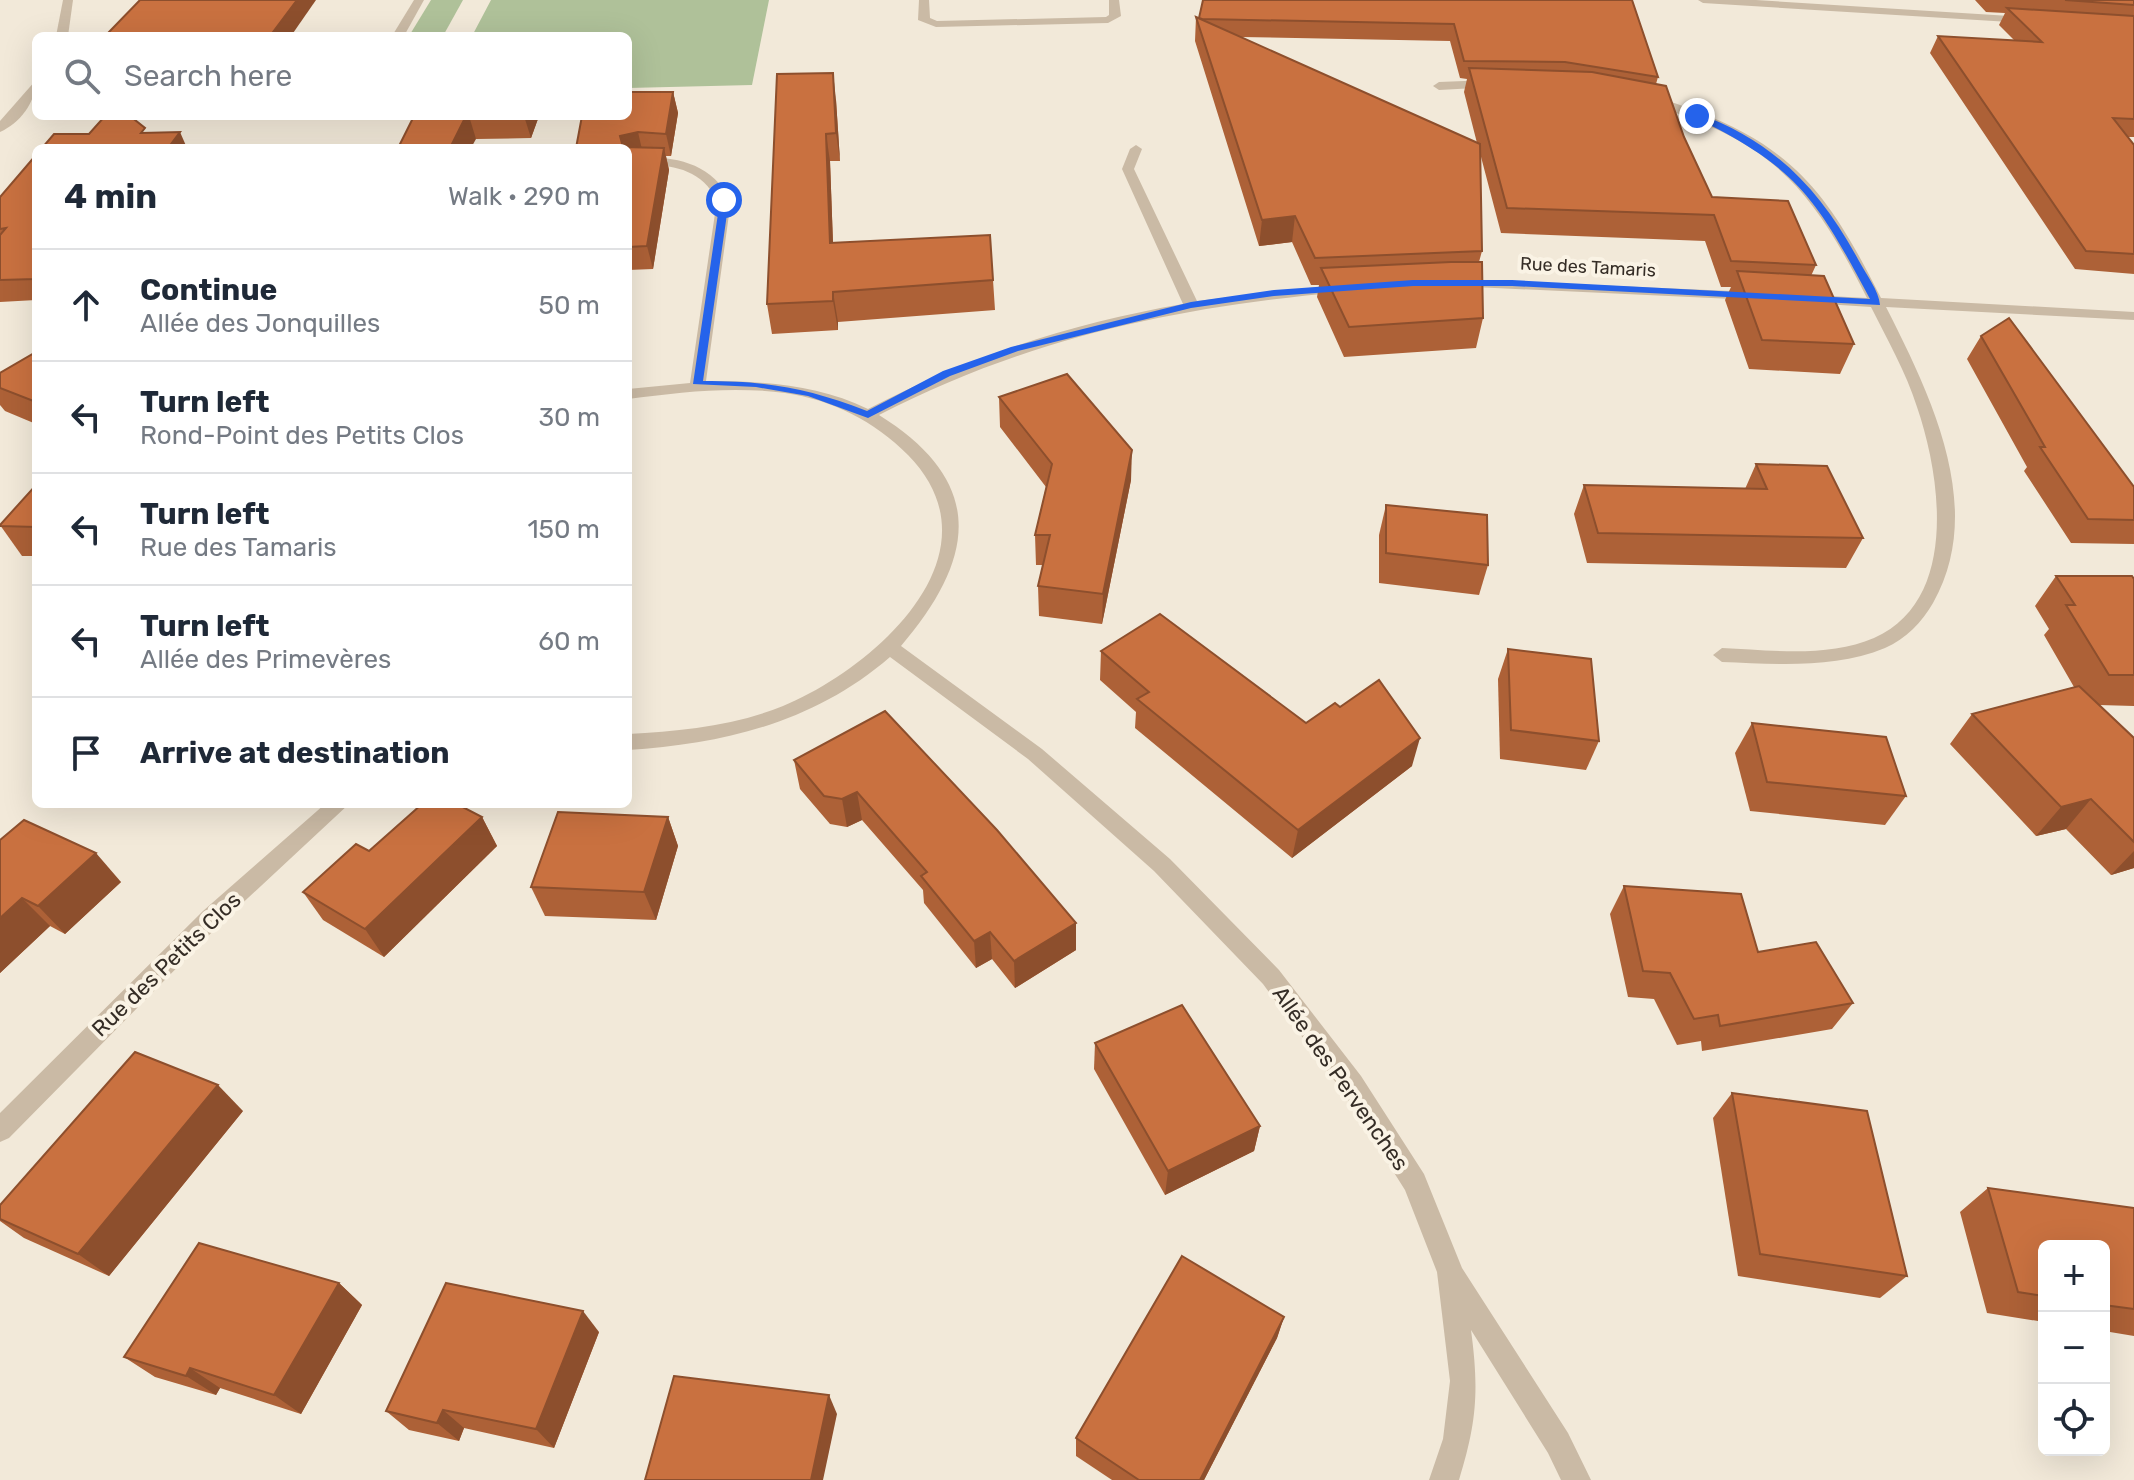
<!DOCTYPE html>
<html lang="en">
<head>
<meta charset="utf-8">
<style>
  body { margin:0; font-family:Rubik,sans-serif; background:#f2f2f3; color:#1f2937 }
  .controls { position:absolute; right:24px; bottom:24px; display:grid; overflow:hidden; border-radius:12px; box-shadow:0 8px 32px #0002 }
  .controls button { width:72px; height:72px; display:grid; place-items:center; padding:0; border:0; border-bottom:2px solid #e0e1e3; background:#fff; color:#1f2937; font:40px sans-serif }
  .stop { position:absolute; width:24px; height:24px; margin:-18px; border:6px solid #2563eb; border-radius:50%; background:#fff }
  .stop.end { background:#2563eb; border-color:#fff; box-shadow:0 2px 8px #0008 }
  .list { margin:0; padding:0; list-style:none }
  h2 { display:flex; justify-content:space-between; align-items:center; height:104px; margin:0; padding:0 32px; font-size:34px }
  h2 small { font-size:26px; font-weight:400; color:#747a83 }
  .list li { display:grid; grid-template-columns:52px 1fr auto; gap:24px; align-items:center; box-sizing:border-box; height:112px; padding:0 32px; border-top:2px solid #e0e1e3 }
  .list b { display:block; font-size:30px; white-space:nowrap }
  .list p { margin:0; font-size:26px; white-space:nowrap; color:#747a83 }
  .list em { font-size:26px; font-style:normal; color:#747a83 }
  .icon { flex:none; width:44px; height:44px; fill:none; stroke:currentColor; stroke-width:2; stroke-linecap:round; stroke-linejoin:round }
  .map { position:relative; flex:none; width:2134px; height:1480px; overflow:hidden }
  .search { position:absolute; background:#fff; box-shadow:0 8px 32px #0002; left:32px; top:32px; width:600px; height:88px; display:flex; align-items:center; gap:20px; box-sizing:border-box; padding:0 28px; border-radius:12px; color:#747a83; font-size:30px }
  .panel { position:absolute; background:#fff; box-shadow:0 8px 32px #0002; left:32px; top:144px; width:600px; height:664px; border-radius:12px }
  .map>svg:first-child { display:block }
  .green { fill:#afc199 }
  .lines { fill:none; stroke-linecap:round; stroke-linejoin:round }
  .minor { fill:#cabaa5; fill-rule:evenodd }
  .tertiary { fill:#cabaa5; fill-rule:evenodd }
  .wall { fill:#ad6137; fill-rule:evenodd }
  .shaded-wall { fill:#8d4f2d }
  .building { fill:#c97140; stroke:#8d4f2d; stroke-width:2 }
  .route { fill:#2563eb }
  .labels { text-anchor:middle; stroke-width:8; stroke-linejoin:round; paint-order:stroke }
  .far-street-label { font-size:18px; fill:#352d26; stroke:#faf3e5 }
  .street-label { font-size:22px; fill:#352d26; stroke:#faf3e5 }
</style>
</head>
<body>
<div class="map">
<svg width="2134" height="1480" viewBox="0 0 2134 1480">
  <rect width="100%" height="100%" fill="#f2e9d9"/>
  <g class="green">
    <path d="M431,0H463L443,36H409Z"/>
    <path d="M491,0H769L752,85L628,88V36H472Z"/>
  </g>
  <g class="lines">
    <g class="minor">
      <path d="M63,0H73L68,36H56Z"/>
      <path d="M414,0H424L404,36H392Z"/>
      <path d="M919,0H929L930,18L937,21L1106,17L1109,15V0H1119L1121,16L1108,23L936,27L918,20Z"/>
      <path d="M36,80C36,102 20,123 0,132V121Z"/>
      <path d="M1490,80L1494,81V87L1439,90L1433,86L1439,82Z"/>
      <path d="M1645,97C1661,96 1682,106 1698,112C1800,150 1834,205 1881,298L2134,312V320L1886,307C1930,394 1987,508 1933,603C1922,622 1906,639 1885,648C1834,669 1776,664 1722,662L1713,655L1722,648C1770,650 1828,658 1874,638C1959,601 1941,477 1917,407C1906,372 1887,339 1871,307L1810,303L1803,299L1810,295L1867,298C1809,183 1770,140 1645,103Z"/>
      <path d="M1136,145L1142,149L1134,169L1197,301L1343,284L1350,288L1343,292C1177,307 1028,338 879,415C988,483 975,559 901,646L1042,749L1170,859L1279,970L1361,1076L1424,1174L1462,1268L1568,1433L1591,1480H1561L1548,1453L1471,1330C1479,1390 1477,1422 1459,1480H1429L1443,1439L1450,1381L1437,1272L1405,1190L1343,1092L1263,984L1154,871L1028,759L890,657C815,722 724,744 628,750V734C680,731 734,726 783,706C873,669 1005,554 908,455C874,421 833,400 785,393C733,386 680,392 628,399V389L690,383L717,200C699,165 663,163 628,166V158C670,155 709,160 731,200L706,381C762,381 817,384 868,409C968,357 1072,323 1183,304L1122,169L1130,149Z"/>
      <path d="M1458,279L1754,292L1761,296L1754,300L1453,286V280Z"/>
      <path d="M325,804H349L219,925L9,1138L0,1142V1113L203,911Z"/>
    </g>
    <path class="tertiary" d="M1698,0H1756L2026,17L2032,20L2026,23L1703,3Z"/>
  </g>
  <g class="wall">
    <path d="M140,0L291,36H110L108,33Z"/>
    <path d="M1632,0L1658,77L1656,84L1684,137L1712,197L1816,265L1811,276L1854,344L1840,374L1749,369L1725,300L1731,287H1721L1705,241L1501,233L1480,153L1482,251L1479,262L1483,318L1476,348L1344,357L1317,297L1319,285H1311L1292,242L1259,246L1195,41L1196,17L1199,18ZM1241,37L1450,41L1460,78L1467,79L1464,92L1477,143Z"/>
    <path d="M1975,0H2134V137H2128L2134,145V274L2075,269L1930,53L1938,36L2015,41L1999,25L2005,13L1986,12Z"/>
    <path d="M673,92L678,113L671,156H666L669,170L653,269L628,270V148H576Z"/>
    <path d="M836,100L840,161H830L833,243L993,280L995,310L838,322V330L772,334L767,304Z"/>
    <path d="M414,116H539L531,138L476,139Z"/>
    <path d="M36,155V300L0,302V197Z"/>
    <path d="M1981,336L2134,487V544L2071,543L2024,471L2027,467L1967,359Z"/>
    <path d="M36,352V424L5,411L0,405V373Z"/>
    <path d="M999,397L1131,480L1102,624L1039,616L1038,586L1043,565H1036L1035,535L1046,487L1000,427Z"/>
    <path d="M1756,464L1863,538L1846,568L1587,563L1574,514L1584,485L1745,489Z"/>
    <path d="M36,485V556H22L0,525Z"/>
    <path d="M1386,505L1488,565L1479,595L1379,583V535Z"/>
    <path d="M2056,576L2134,579V706L2099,705L2134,738V868L2111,875L2066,829L2036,836L1950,744L1972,714L2074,687L2044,635L2049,629L2035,606Z"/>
    <path d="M1508,649L1599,741L1586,770L1500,759L1498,679Z"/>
    <path d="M1101,651L1306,723L1412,766L1292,858L1135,728L1136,712L1100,680Z"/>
    <path d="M885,711L1076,950L1015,988L992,959L976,968L924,903L923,890L862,820L847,827L830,824L800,789L794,760Z"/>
    <path d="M1752,723L1906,796L1885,825L1750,811L1735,753Z"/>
    <path d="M482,817L497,846L384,957L323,920L303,892L369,851Z"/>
    <path d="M668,817L678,846L656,920L545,916L531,887Z"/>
    <path d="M0,840L121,882L65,934L50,926L0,973Z"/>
    <path d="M1624,886L1758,952L1853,1003L1832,1029L1702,1051L1701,1041L1677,1045L1654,999L1628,997L1610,914Z"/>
    <path d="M1095,1043L1260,1126L1254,1151L1165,1195L1094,1069Z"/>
    <path d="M1732,1093L1907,1276L1880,1298L1738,1276L1713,1118Z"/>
    <path d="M243,1111L109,1276L24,1238L0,1221V1205Z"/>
    <path d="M1988,1188L2134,1208V1336L2104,1331V1246H2044V1322L1987,1313L1960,1212Z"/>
    <path d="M339,1283L362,1305L301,1414L220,1388L216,1395L155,1377L124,1357Z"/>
    <path d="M1284,1317L1277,1338L1204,1480H1112L1076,1456V1438Z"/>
    <path d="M599,1332L554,1448L464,1428L459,1441L409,1430L386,1411Z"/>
  </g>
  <g class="shaded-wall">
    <path d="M297,0H316L291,36H270Z"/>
    <path d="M833,73L836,100L840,161L836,133Z"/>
    <path d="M673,92L678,113L671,156L666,134Z"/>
    <path d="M466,116H469L476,139L471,148H450Z"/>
    <path d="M524,116H539L531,138Z"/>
    <path d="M180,132L187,148H168Z"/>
    <path d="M638,132L643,154L623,148L620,136Z"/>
    <path d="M826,134L830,161L834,272L830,243Z"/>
    <path d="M664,148L669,170L653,269L647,246Z"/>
    <path d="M1295,216L1292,242L1259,246L1262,220Z"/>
    <path d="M833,292L838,322V330L833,301Z"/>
    <path d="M1132,450L1131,480L1102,624L1103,594Z"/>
    <path d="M1420,738L1412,766L1292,858L1298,830Z"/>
    <path d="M857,792L862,820L847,827L842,799Z"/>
    <path d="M2091,799L2066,829L2036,836L2061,807Z"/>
    <path d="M482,817L497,846L384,957L365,929Z"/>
    <path d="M668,817L678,846L656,920L644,892Z"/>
    <path d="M2134,851V868L2111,875Z"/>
    <path d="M96,853L121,882L65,934L38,906Z"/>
    <path d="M22,898L50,926L0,973V918Z"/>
    <path d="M1076,923V950L1015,988L1014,961Z"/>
    <path d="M990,932L992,959L976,968L974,941Z"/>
    <path d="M218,1085L243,1111L109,1276L78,1254Z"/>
    <path d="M1260,1126L1254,1151L1165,1195L1168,1171Z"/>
    <path d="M339,1283L362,1305L301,1414L274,1395Z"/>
    <path d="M583,1311L599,1332L554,1448L536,1429Z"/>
    <path d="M1284,1317L1277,1338L1204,1480H1200Z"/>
    <path d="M190,1368L220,1388L216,1395L186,1376Z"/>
    <path d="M829,1395L837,1414L823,1480H811Z"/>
    <path d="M443,1410L464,1428L459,1441L437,1423Z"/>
  </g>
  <g class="building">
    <path d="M140,0H297L270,36H125L128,33H108Z"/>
    <path d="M1203,0H1632L1658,77L1565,62L1464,61L1454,24L1202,19L1199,18Z"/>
    <path d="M2065,0H2134V5Z"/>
    <path d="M2007,8L2134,16V119L2113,118L2134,145V254L2086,251L1938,36L2042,42Z"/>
    <path d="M1196,17L1480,144L1482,251L1315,258L1295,216L1262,220Z"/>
    <path d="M1469,68L1592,72L1666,86L1684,137L1712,197L1788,201L1816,265L1731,261L1714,215L1507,208Z"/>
    <path d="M833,73L836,133L826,134L830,243L990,235L993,280L833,292V301L767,304L777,74Z"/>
    <path d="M628,92H673L666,134L638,132L620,136L623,147L664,148L647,246L628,247V148H576L582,116H628Z"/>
    <path d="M105,116H130L145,128L141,133L180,132L168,148H42L54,134H89Z"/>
    <path d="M414,116H466L450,148H398Z"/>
    <path d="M36,155V279L0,280V235L6,228L0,229V197Z"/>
    <path d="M1451,262H1482L1483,318L1349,327L1321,268Z"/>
    <path d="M1737,271L1824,276L1854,344L1762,340Z"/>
    <path d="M2009,318L2134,487V520L2088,519L2040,447H2045L1981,336Z"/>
    <path d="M36,352V402L0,388V373Z"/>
    <path d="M1067,374L1132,450L1103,594L1038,586L1050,535H1035L1052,464L999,397Z"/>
    <path d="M1756,464L1827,466L1863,538L1598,533L1584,485L1767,489Z"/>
    <path d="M36,485V527L0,526V525Z"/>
    <path d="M1386,505L1487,515L1488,565L1386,553Z"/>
    <path d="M2056,576H2132L2134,579V675H2109L2066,605H2075Z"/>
    <path d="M1160,614L1306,723L1335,703L1340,707L1379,680L1420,738L1298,830L1137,699L1149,692L1101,651Z"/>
    <path d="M1508,649L1591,659L1599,741L1511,730Z"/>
    <path d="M2079,686L2134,738V842L2091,799L2061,807L1972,714Z"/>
    <path d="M885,711L997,830L1076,923L1014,961L990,932L974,941L921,876L927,872L857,792L842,799L824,796L794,760Z"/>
    <path d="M1752,723L1886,737L1906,796L1767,782Z"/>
    <path d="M422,804H457L482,817L365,929L303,892L356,844L369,851Z"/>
    <path d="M558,812L668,817L644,892L531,887Z"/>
    <path d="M24,820L96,853L38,906L22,898L0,918V840Z"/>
    <path d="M1624,886L1741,894L1758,952L1816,942L1853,1003L1720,1026L1718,1015L1694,1019L1670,973L1643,971Z"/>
    <path d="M1182,1005L1260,1126L1168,1171L1095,1043Z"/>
    <path d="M135,1052L218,1085L78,1254L0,1219V1205Z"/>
    <path d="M1732,1093L1867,1111L1907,1276L1760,1254Z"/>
    <path d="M1988,1188L2134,1208V1309L2104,1305V1246H2044V1296L2018,1292Z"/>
    <path d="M199,1243L339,1283L274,1395L190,1368L186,1376L124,1357Z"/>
    <path d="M1182,1256L1284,1317L1200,1480H1139L1076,1438Z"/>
    <path d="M446,1283L583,1311L536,1429L443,1410L437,1423L386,1411Z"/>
    <path d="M674,1376L829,1395L811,1480H645Z"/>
  </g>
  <path class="route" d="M1697,113C1775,142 1820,189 1859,261C1866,274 1879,291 1880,305L1512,286H1413L1274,296L1191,308L1018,351L950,376L868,418L808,396L756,387L693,384L720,200L724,198L729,200L703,381C768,381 807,388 867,411L943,371L1011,347L1191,302L1274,290L1413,280H1512L1870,299C1817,200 1799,168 1694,117Z"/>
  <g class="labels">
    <g class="far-street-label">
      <text transform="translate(1588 267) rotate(3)" y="6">Rue des Tamaris</text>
    </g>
    <g class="street-label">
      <text transform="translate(166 964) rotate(-44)" y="8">Rue des Petits Clos</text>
      <text transform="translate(1341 1078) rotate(55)" y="8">Allée des Pervenches</text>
    </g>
  </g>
</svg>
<div class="controls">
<button>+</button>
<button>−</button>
<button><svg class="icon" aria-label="locate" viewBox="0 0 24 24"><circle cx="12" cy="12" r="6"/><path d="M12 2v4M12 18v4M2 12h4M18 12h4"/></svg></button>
</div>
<div class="stop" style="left:724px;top:200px"></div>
<div class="stop end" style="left:1697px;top:116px"></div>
<div class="search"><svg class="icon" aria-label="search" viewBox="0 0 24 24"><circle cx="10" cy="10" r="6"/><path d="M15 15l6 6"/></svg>Search here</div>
<section class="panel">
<h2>4 min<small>Walk · 290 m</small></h2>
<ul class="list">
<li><svg class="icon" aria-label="ahead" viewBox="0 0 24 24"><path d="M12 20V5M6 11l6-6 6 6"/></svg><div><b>Continue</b><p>Allée des Jonquilles</p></div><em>50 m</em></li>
<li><svg class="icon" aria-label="left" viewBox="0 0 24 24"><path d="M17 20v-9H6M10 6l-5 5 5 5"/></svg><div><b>Turn left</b><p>Rond-Point des Petits Clos</p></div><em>30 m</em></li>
<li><svg class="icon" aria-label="left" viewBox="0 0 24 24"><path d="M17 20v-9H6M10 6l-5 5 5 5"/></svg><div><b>Turn left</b><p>Rue des Tamaris</p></div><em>150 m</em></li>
<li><svg class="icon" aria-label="left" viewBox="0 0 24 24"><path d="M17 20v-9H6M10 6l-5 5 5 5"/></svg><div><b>Turn left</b><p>Allée des Primevères</p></div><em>60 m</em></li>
<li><svg class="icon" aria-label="arrive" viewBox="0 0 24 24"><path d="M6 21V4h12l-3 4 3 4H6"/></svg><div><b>Arrive at destination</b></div></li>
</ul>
</section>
</div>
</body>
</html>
